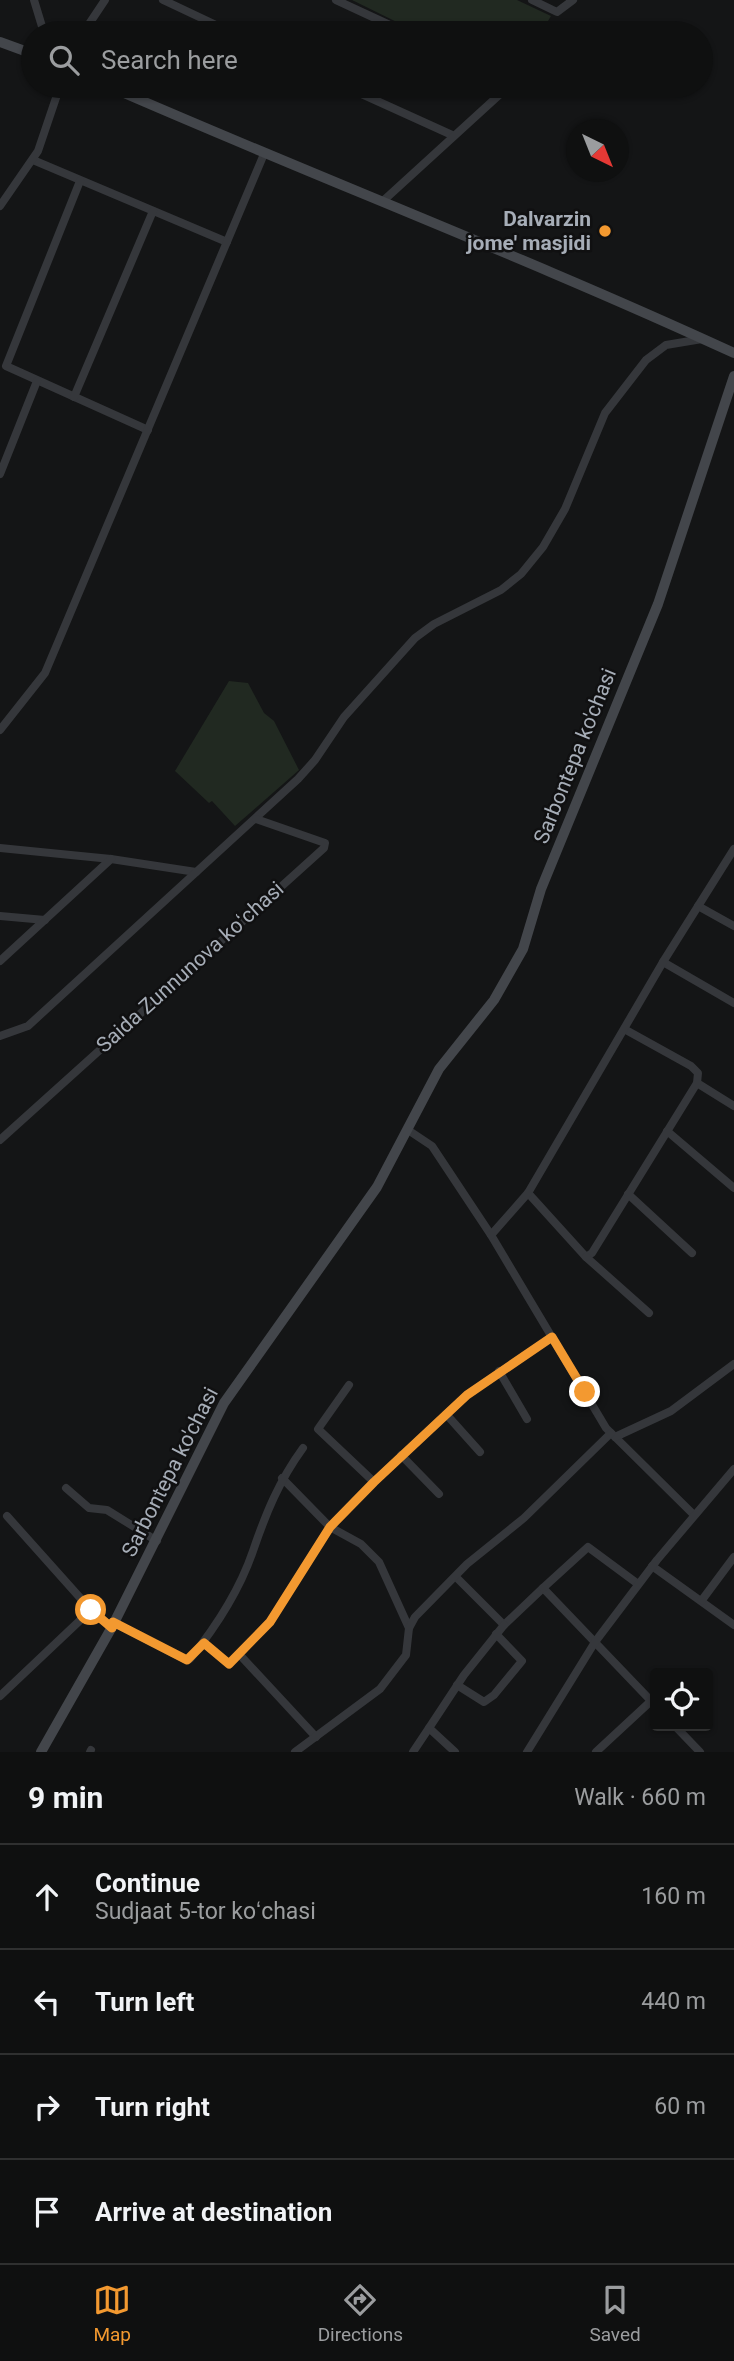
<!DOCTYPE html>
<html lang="en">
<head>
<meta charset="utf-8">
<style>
  body { margin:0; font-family:Roboto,sans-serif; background:#1d1e1e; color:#f1f3f6 }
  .controls { position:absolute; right:21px; bottom:21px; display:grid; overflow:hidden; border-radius:7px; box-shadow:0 2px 5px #0004 }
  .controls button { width:63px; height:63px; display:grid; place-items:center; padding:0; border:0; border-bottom:2px solid #2f3030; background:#0f1010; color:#f1f3f6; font:35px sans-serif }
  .compass { position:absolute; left:566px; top:119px; width:63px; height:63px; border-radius:50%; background:#0f1010; box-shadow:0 2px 5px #0004; rotate:137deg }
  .stop { position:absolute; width:21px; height:21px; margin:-16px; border:5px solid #f39930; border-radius:50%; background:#fff }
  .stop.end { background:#f39930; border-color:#fff; box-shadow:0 2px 7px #0008 }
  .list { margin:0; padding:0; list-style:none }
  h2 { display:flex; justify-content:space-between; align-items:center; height:91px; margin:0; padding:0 28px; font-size:30px }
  h2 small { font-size:23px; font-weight:400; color:#9b9d9f }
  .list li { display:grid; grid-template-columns:46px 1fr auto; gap:21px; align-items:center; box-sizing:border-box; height:105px; padding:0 28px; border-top:2px solid #2f3030 }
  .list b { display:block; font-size:26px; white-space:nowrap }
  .list p { margin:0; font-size:23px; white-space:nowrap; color:#9b9d9f }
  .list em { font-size:23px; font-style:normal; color:#9b9d9f }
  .icon { flex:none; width:38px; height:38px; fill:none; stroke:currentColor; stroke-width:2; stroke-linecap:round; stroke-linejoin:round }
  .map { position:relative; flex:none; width:734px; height:1752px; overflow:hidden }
  .search { position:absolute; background:#0f1010; box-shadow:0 2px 5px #0004; left:21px; right:21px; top:21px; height:77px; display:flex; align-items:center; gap:18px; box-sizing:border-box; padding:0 24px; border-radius:38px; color:#9b9d9f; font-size:26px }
  .sheet { height:511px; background:#0f1010 }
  nav { display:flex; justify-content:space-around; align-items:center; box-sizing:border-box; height:98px; border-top:2px solid #2f3030; background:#0f1010; font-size:19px; color:#9b9d9f }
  nav a { display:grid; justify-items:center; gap:4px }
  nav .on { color:#f39930 }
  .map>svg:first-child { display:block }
  .green { fill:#212921 }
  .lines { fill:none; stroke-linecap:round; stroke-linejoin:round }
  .street { stroke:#35373b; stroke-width:8 }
  .secondary { stroke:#43464b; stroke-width:10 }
  .route { stroke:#f39930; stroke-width:9 }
  .poi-dot { fill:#f39930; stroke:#101011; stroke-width:2.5 }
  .labels { text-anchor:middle; stroke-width:5; stroke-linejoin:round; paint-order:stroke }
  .poi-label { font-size:21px; font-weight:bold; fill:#a6adb7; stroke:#101011; text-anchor:end }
  .street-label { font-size:21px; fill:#a6adb7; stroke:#101011 }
</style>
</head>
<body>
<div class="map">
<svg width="734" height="1752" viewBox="0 0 734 1752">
  <rect width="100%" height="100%" fill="#141516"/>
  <g class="green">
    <path d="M352,0H517L551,16L541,33H419Z"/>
    <path d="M229,681L248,683L264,713L274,721L299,770L235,826L212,801L209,803L175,771Z"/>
  </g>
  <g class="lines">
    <g class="street">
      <path d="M34,0L44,33"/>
      <path d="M163,0L233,33"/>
      <path d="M336,0L407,33"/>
      <path d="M532,0L557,12L573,0"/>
      <path d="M83,33L105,0"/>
      <path d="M344,86L452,135"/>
      <path d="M33,160L227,242"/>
      <path d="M80,181L6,366L148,430"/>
      <path d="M383,201L509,86"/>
      <path d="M0,206L38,151L60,86"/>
      <path d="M74,397L153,211"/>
      <path d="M0,474L37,381"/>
      <path d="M0,730L45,673L264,154"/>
      <path d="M0,848L111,859L196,872"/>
      <path d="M698,906L734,926"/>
      <path d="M0,916L45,920"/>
      <path d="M0,961L111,859"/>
      <path d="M663,962L734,1003"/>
      <path d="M0,1036L28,1026L298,779L315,760L344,717L415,638L434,624L501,590L521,574L543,547L565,509L605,413L646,360L666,345L702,339"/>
      <path d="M697,1083L734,1106"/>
      <path d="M408,1130L432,1146L491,1235L606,1428L694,1515"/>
      <path d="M667,1131L734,1188"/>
      <path d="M0,1140L324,848L325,843L256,819"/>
      <path d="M528,1193L586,1257L592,1253L697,1083L698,1073L691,1066L626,1030"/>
      <path d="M628,1194L692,1253"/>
      <path d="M491,1235L528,1193L663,962L734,849"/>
      <path d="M586,1257L649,1313"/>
      <path d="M499,1371L527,1419"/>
      <path d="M349,1385L318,1429L374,1482"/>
      <path d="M446,1414L480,1452"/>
      <path d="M615,1437L671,1411L734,1364"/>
      <path d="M401,1455L439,1494"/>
      <path d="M282,1478L330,1527L361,1544L379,1562L409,1628"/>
      <path d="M66,1488L89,1508L107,1510L157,1541"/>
      <path d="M7,1516L91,1610L112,1627"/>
      <path d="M652,1566L734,1625"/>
      <path d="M456,1577L504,1625L543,1588L655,1705"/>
      <path d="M543,1588L588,1547L638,1584"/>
      <path d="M702,1600L734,1557"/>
      <path d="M113,1622L186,1660L190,1659C215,1628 240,1589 253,1551C266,1513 279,1481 303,1448"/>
      <path d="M203,1643L229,1664L270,1622L330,1527L374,1482L467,1395L552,1337"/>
      <path d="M239,1654L316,1737"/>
      <path d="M457,1685L484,1702L494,1695L522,1661L496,1634"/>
      <path d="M0,1696L91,1610"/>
      <path d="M675,1726L700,1752"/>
      <path d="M90,1752L91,1750"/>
      <path d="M295,1752L380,1689L406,1655L409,1628L415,1617L467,1564L524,1518L611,1433"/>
      <path d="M413,1752L429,1728"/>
      <path d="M455,1752L429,1728L464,1675L504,1625"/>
      <path d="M527,1752L595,1642L657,1560L734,1469"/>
      <path d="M596,1752L651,1701"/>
    </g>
    <g class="secondary">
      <path d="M0,42L33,54"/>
      <path d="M108,86C316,177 528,258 734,353"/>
      <path d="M41,1752L112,1627L224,1403L377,1187L439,1069L494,1000L523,949L541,889L658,604L734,376"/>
    </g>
  </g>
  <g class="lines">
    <path class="route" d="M91,1610L112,1628L113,1622L187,1660L204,1643L229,1664L270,1622L330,1527L374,1482L467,1395L552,1337L585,1392"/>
  </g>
  <circle class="poi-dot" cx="605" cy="231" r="7"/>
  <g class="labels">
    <g class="poi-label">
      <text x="591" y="226">Dalvarzin<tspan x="591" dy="24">jome' masjidi</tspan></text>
    </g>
    <g class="street-label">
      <text transform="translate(575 756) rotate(-68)" y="7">Sarbontepa ko'chasi</text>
      <text transform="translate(190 967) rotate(-42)" y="7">Saida Zunnunova koʻchasi</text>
      <text transform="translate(170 1472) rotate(-63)" y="7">Sarbontepa ko'chasi</text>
    </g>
  </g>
</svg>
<div class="controls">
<button><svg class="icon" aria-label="locate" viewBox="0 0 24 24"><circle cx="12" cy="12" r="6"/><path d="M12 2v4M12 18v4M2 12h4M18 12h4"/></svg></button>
</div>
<svg class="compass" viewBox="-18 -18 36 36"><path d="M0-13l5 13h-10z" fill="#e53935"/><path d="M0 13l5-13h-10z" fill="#9b9d9f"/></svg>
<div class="stop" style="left:91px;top:1610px"></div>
<div class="stop end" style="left:585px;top:1392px"></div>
<div class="search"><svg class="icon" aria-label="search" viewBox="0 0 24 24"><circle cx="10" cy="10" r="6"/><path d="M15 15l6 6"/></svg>Search here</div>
</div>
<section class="sheet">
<h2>9 min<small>Walk · 660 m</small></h2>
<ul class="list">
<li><svg class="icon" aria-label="ahead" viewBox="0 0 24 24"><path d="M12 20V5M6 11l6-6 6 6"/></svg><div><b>Continue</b><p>Sudjaat 5-tor koʻchasi</p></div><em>160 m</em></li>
<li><svg class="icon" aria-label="left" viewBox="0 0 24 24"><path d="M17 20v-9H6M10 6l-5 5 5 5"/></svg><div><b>Turn left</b></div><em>440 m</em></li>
<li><svg class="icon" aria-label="right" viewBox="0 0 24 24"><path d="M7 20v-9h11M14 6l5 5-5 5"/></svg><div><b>Turn right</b></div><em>60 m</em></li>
<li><svg class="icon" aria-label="arrive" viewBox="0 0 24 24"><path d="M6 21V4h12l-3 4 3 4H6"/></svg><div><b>Arrive at destination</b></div></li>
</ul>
</section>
<nav>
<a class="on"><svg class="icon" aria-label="map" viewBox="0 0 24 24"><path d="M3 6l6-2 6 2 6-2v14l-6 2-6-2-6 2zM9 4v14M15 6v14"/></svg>Map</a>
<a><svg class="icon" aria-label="directions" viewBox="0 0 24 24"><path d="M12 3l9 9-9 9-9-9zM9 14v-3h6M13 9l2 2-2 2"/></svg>Directions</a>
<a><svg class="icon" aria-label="saved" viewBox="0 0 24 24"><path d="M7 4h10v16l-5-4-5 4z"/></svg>Saved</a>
</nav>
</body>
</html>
